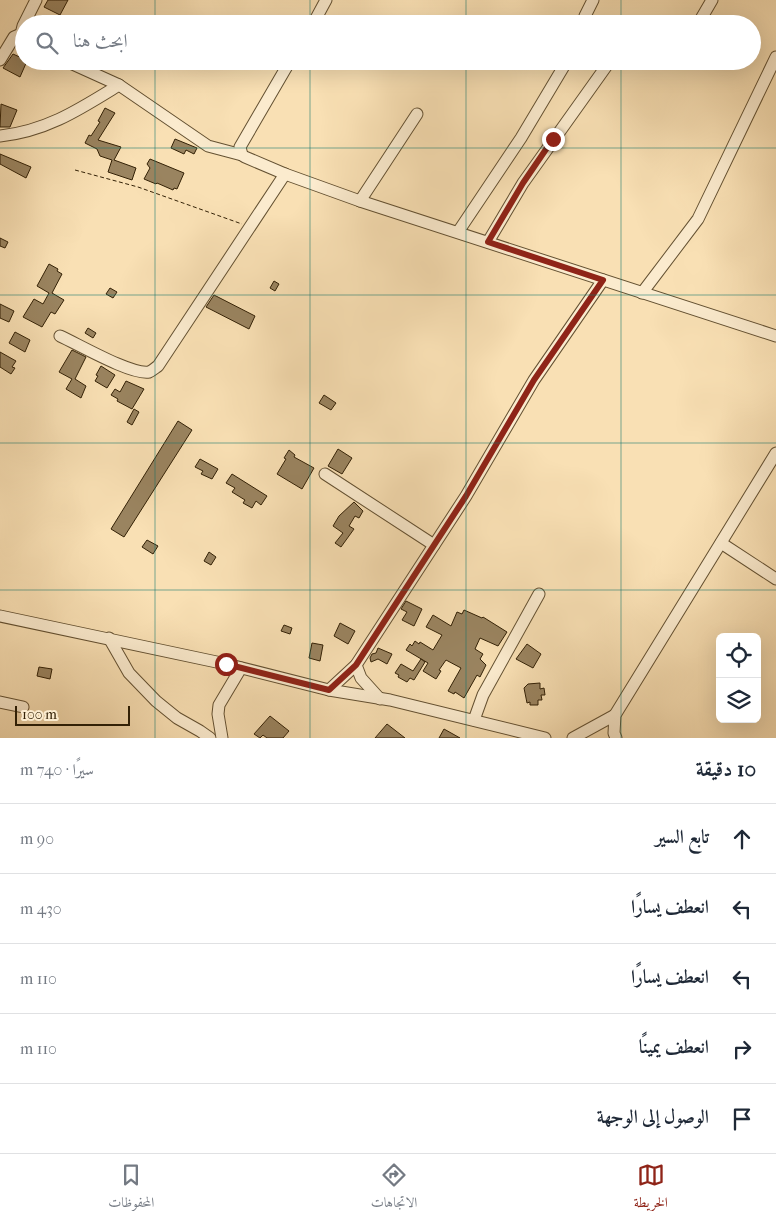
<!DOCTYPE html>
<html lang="ar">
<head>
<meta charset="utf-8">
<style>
  body { margin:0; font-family:"IM FELL French Canon",Amiri,serif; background:#f2f2f3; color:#1f2937; direction:rtl }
  .controls { position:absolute; right:15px; bottom:15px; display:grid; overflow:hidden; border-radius:8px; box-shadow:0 5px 20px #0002 }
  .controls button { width:45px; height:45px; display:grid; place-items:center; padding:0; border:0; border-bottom:1px solid #e0e1e3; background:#fff; color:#1f2937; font:25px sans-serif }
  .scale { position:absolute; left:15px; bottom:12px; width:115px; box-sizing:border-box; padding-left:5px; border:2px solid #332106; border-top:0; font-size:14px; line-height:18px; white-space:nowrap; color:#332106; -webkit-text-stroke:4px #fbebce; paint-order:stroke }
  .stop { position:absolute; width:15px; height:15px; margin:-11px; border:4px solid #8f2418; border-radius:50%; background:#fff }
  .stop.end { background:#8f2418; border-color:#fff; box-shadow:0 1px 5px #0008 }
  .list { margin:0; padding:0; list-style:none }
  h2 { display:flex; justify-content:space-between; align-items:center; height:65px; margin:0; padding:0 20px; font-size:21px }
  h2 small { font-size:16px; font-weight:400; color:#747a83 }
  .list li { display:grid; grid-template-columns:32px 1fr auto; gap:15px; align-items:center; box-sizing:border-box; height:70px; padding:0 20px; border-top:1px solid #e0e1e3 }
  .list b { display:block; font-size:19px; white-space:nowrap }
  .list em { font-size:16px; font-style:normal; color:#747a83 }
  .icon { flex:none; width:28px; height:28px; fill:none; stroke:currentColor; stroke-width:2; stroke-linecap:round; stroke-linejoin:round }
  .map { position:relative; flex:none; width:776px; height:738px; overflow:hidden; direction:ltr }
  .search { position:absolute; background:#fff; box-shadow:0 5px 20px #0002; left:15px; right:15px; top:15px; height:55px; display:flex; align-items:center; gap:12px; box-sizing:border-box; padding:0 18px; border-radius:28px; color:#747a83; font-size:19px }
  .sheet { height:415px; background:#fff }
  nav { display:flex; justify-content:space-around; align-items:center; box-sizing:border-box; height:70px; border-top:1px solid #e0e1e3; background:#fff; font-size:14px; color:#747a83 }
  nav a { display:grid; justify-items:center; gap:2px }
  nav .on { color:#8f2418 }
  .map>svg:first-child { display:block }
  .building { fill:#9a8460; stroke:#332106 }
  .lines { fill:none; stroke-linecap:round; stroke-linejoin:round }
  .minor-casing { stroke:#645132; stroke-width:13 }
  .path { stroke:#332106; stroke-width:1; stroke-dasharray:4 2.5; stroke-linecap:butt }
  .minor { stroke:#fbebce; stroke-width:11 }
  .route { stroke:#8f2418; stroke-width:6 }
  .grid { fill:none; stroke:#0f766e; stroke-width:1; stroke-opacity:0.55 }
</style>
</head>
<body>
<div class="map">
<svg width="776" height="738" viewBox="0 0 776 738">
  <rect width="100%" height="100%" fill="#f9e0b4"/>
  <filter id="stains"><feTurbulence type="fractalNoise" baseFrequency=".004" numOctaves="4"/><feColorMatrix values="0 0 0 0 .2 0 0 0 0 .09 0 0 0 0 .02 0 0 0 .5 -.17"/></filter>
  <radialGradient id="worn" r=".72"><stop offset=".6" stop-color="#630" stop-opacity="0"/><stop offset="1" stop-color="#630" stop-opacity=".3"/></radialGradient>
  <g class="building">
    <path d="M48,0H68L60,15L44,7Z"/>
    <path d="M13,54L24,59V61H27L20,77L3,68Z"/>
    <path d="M1,104L17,110L10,127H0Z"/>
    <path d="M105,108L115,113L98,140L121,147L114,160L136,168L132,180L108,172L112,160L100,156L97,149L85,143L89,135L91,136L100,122L98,121Z"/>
    <path d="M175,139L197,148L194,154L186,150L184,154L171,148Z"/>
    <path d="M0,154L31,167L26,178L0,164Z"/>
    <path d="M150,159L184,173L177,189L174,188L173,190L157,183L156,184L144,179L150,168L147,164Z"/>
    <path d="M0,238L8,242L5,248L0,246Z"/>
    <path d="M49,264L58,269L57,271L62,274L52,293L64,300L55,314L51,312L42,327L23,317L34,299L43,304L49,293L37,286Z"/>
    <path d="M274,281L279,284L275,291L270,288Z"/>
    <path d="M110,288L117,292L113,298L106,294Z"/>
    <path d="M214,295L255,316L249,329L206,307Z"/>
    <path d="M0,304L14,311L9,322L0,318Z"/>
    <path d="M88,328L96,333L93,338L85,333Z"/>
    <path d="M15,332L30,340L25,352L9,343Z"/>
    <path d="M72,350L86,357L75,379L86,386L81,398L66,389L72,379L59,372Z"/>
    <path d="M0,352L16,361L12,367L15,368L11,374L0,367Z"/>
    <path d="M101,366L115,375L107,388L95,381L98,376L96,375Z"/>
    <path d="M126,381L144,389L132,409L117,401L118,399L111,395L115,389L120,392Z"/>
    <path d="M324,395L336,403L331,410L319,403Z"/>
    <path d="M134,409L139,412L132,425L127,422Z"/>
    <path d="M178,421L192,430L124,537L111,529Z"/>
    <path d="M338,449L352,458L342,474L328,466Z"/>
    <path d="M289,450L295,455L294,457L314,468L302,489L277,474L286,459L284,458Z"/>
    <path d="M200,459L218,469L212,479L201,474L203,471L195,467Z"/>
    <path d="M232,474L267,496L261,505L256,501L252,508L243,503L245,500L232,492L235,488L226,483Z"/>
    <path d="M354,502L363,511L359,518L355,516L349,526L354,529L341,547L335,543L343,533L333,526L339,516Z"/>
    <path d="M147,540L158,546L153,554L142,547Z"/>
    <path d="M209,552L216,557L211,565L204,561Z"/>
    <path d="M406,601L422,609L414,626L402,620L407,612L401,609Z"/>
    <path d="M464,610L482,618L483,617L507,632L498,646L480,638L475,649L483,654L480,659L486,665L480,677L477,675L464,698L455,692L454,694L448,691L461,668L446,660L439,670L441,671L436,679L423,671L428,663L406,650L410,644L412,646L415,641L419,644L420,642L433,650L442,635L426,627L433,615L451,626L457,612L462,614Z"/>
    <path d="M340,623L355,631L348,644L334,636Z"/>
    <path d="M284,625L292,628L290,634L281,631Z"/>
    <path d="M312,643L323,645L320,661L309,658Z"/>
    <path d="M527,644L541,654L533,668L516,659Z"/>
    <path d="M378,648L392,654L387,664L378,659L371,662L370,658L372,654L376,653Z"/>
    <path d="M421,659L425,662L414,680L410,678L407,682L398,677L399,675L395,673L401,664L413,671Z"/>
    <path d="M39,667L52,669L50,679L37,676Z"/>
    <path d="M540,683V689L544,688L545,695H541L542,700H538V705H530V702L527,703L524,688L528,684Z"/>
    <path d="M270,716L289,731L283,738H267L263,735L260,738L254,734Z"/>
    <path d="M387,724L405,738H375Z"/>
    <path d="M444,729L460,738H439Z"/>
  </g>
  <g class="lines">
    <g class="minor-casing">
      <g id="minor">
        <path d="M313,24L326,0"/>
        <path d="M590,24L585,16L593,0"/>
        <path d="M698,24L712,0"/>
        <path d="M24,37L21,34L23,26L36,0"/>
        <path d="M0,60L14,37L21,34"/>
        <path d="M66,61L119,85"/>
        <path d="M290,61L240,147L242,155L245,157L285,174L360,201L776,336"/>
        <path d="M0,136C47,131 80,109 119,85L208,146L242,155"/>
        <path d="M360,201L417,114"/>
        <path d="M458,232L521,138L567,61"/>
        <path d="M488,242L523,183L610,61"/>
        <path d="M642,293L698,219L776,57"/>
        <path d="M60,336C78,344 131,375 149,372C152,371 155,368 158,366L285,174"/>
        <path d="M325,474L434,545"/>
        <path d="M721,543L776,579"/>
        <path d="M0,616L226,664L329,690L390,700L545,738"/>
        <path d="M109,638L129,673L156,701L177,718L200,731L210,738"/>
        <path d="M356,665L361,678L380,699"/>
        <path d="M329,690L356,665L466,496L534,380L603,280"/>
        <path d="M0,702L23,707"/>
        <path d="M474,720L483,695L539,594"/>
        <path d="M222,738L218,714L219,705L241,668"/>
        <path d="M573,738L615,715"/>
        <path d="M616,738L614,733L615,715L776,453"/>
      </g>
    </g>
    <path class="path" d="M75,170L138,187L242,224"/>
    <use href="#minor" class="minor"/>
  </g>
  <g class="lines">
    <path class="route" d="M226,664L329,690L356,665L466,496L534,380L603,280L488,242L523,183L553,139"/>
  </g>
  <path class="grid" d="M155,0V24M310,0V24M466,0V24M621,0V24M155,61V738M310,61V738M466,61V738M621,61V738M0,148H776M0,295H776M0,443H776M0,590H776"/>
  <rect width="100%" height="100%" filter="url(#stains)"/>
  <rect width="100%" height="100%" fill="url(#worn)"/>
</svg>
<div class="controls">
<button><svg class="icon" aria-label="locate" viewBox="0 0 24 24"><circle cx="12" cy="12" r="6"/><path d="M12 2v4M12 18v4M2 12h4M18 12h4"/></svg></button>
<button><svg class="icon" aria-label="layers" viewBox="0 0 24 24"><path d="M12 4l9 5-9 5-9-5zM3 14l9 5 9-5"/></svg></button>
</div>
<div class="scale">100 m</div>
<div class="stop" style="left:226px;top:664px"></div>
<div class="stop end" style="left:553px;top:139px"></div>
<div class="search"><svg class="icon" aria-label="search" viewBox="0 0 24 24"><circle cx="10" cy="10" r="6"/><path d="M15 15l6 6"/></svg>ابحث هنا</div>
</div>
<section class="sheet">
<h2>10 دقيقة<small>سيرًا · 740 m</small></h2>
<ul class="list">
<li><svg class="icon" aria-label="ahead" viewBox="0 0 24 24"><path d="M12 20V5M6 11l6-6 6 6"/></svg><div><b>تابع السير</b></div><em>90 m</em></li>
<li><svg class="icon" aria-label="left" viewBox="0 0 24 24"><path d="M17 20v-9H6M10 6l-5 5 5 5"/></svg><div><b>انعطف يسارًا</b></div><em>430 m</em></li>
<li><svg class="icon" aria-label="left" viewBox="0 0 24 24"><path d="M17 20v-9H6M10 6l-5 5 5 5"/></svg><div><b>انعطف يسارًا</b></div><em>110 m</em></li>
<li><svg class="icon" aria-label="right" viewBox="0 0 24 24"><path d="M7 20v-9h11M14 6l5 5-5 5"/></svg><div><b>انعطف يمينًا</b></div><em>110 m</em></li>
<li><svg class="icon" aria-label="arrive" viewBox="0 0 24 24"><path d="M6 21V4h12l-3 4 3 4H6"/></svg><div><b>الوصول إلى الوجهة</b></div></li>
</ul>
</section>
<nav>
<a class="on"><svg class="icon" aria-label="map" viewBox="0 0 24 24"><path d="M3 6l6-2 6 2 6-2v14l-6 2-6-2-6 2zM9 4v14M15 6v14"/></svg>الخريطة</a>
<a><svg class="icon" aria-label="directions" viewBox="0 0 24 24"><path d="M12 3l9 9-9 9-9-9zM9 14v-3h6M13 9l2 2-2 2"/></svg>الاتجاهات</a>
<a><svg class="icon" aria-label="saved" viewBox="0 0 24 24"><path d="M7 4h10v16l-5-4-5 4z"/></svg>المحفوظات</a>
</nav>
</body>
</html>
